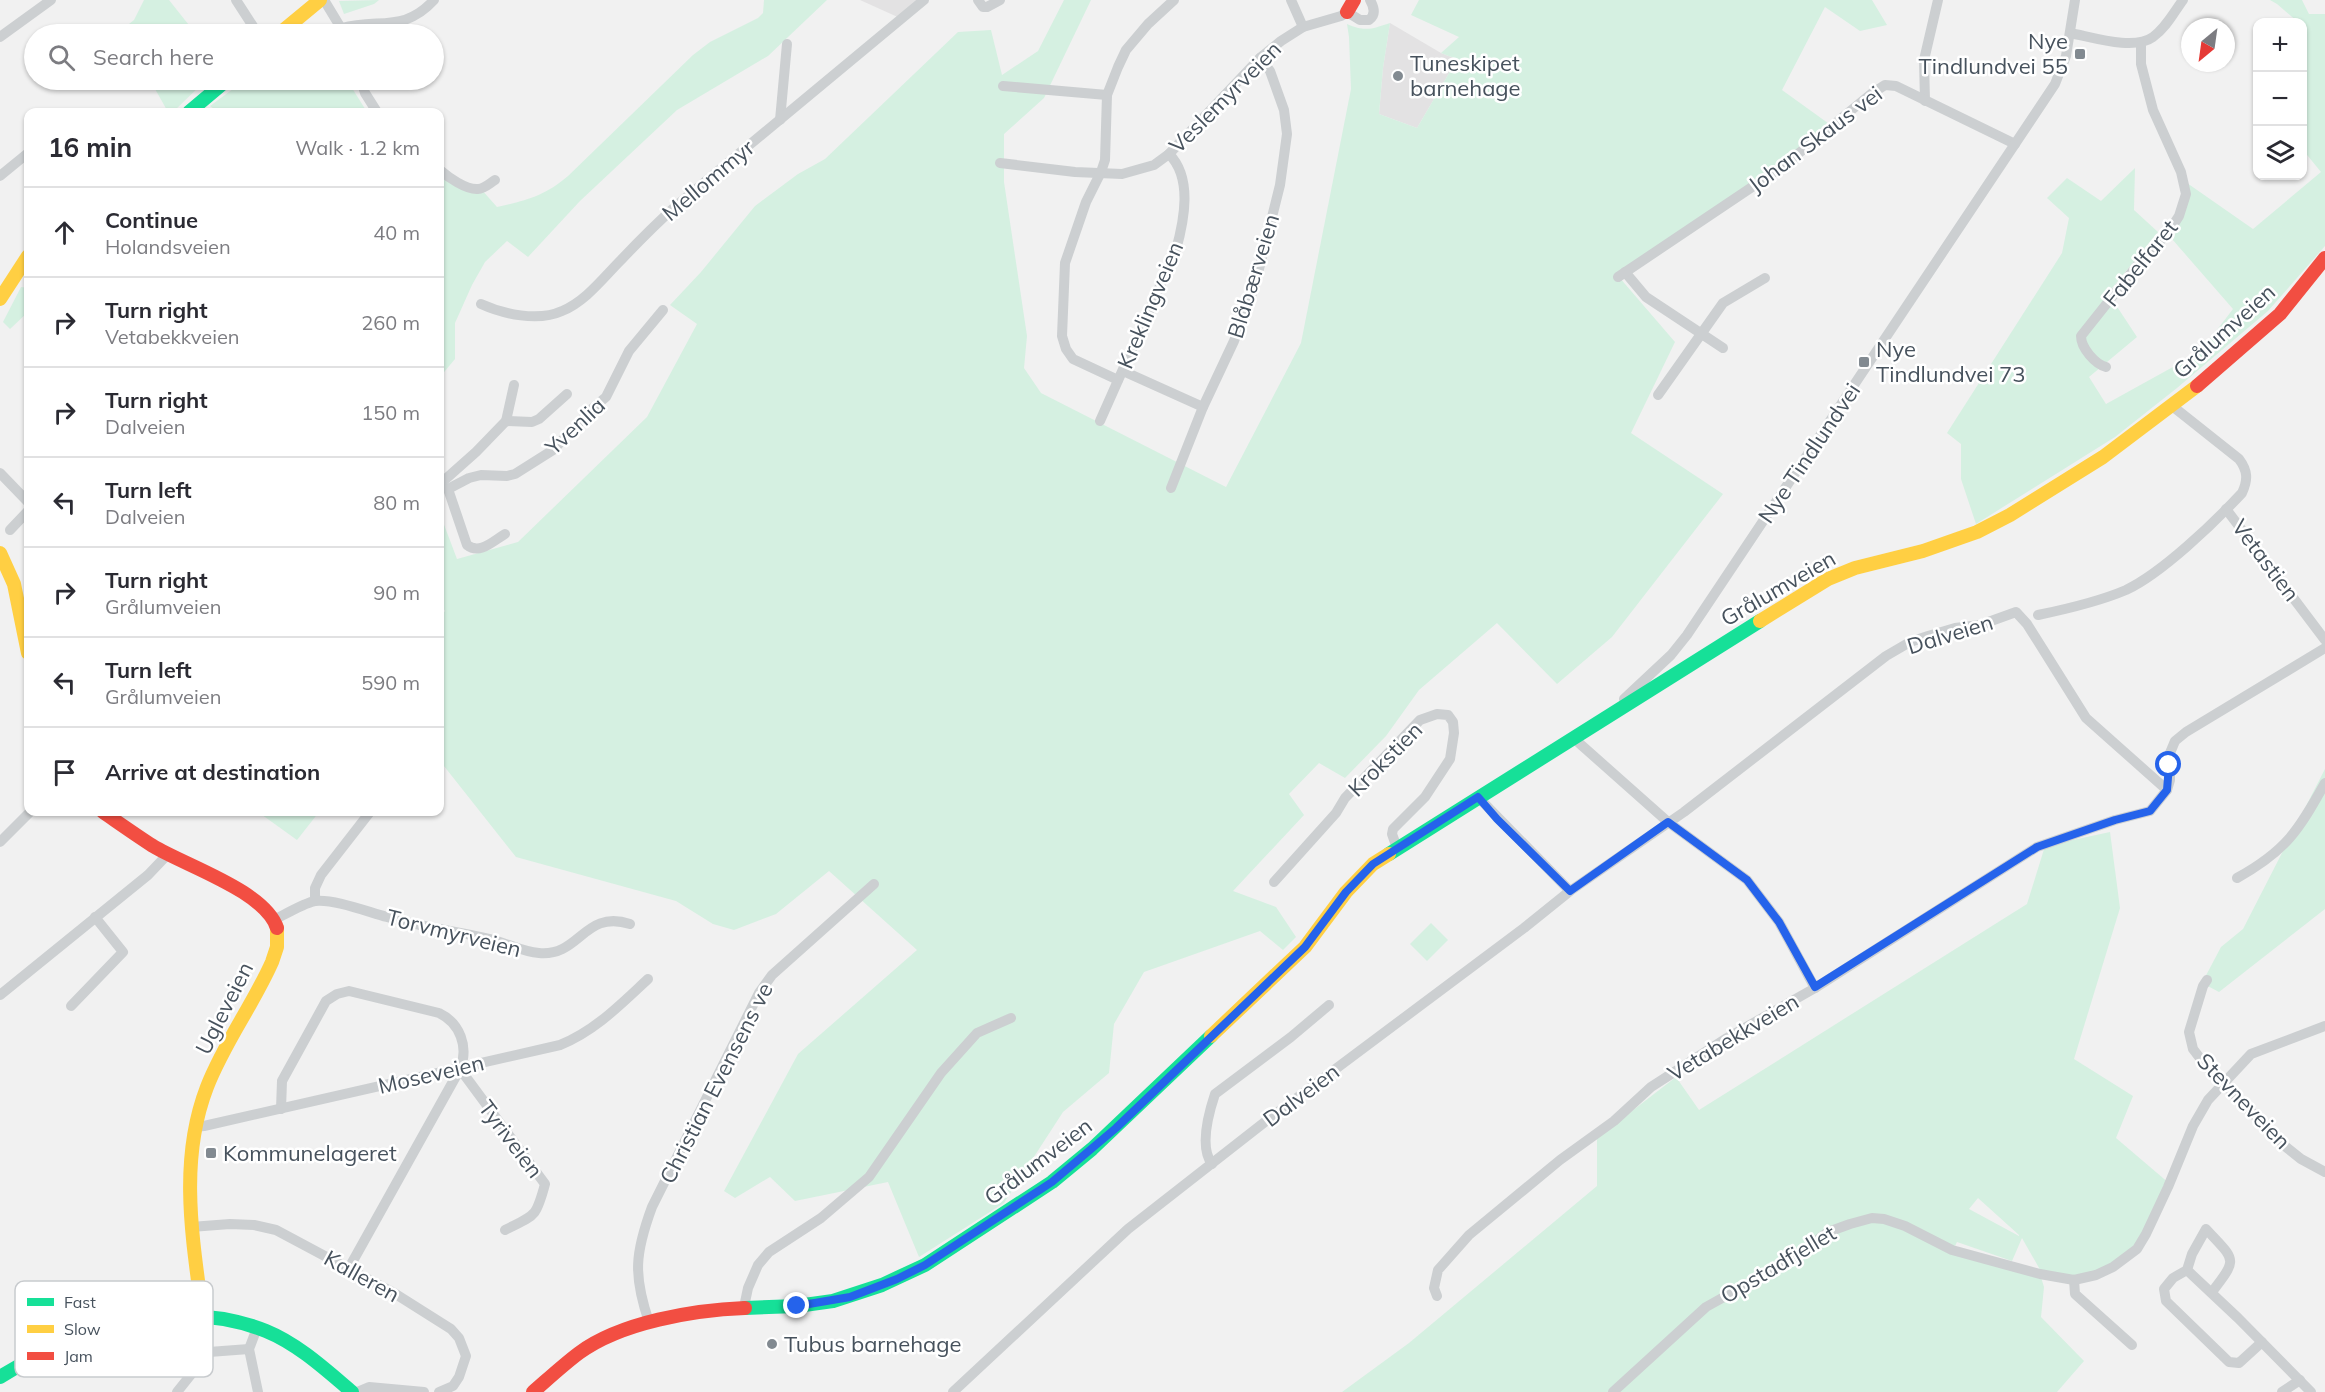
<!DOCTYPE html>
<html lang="en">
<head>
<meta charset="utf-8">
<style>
  body { margin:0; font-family:Mulish,sans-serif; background:#f2f2f3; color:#2b2b33 }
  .controls { position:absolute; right:18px; top:18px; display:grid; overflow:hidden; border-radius:12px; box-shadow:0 2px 4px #0004 }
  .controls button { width:54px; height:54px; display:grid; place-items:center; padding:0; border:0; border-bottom:2px solid #e1e1e2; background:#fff; color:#2b2b33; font:30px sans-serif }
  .compass { position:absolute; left:2181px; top:18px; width:54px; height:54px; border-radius:50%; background:#fff; box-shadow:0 2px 4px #0004; rotate:209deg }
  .stop { position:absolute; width:18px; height:18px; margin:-14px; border:4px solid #2563eb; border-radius:50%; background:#fff }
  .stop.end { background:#2563eb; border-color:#fff; box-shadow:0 2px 6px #0008 }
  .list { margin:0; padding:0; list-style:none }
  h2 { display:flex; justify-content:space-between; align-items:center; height:78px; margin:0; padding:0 24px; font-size:26px }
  h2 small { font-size:20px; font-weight:400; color:#7c7c81 }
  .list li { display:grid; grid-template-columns:39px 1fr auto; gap:18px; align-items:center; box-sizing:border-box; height:90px; padding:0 24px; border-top:2px solid #e1e1e2 }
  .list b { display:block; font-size:22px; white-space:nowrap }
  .list p { margin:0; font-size:20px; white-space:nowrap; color:#7c7c81 }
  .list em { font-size:20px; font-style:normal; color:#7c7c81 }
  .icon { flex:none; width:33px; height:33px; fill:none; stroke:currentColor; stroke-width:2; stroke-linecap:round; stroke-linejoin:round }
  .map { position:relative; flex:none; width:2325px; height:1392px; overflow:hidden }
  .search { position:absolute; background:#fff; box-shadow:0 2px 4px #0004; left:24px; top:24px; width:420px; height:66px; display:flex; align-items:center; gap:15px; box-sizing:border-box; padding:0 21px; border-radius:33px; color:#7c7c81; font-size:22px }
  .panel { position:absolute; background:#fff; box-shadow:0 2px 4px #0004; left:24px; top:108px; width:420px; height:708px; border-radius:12px }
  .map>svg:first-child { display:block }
  .education { fill:#e3e2e3 }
  .green { fill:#d5f0e1; fill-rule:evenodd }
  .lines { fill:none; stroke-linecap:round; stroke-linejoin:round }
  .street { stroke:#cccfd1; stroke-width:10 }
  .fast { stroke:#16e098; stroke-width:14 }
  .slow { stroke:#ffcf43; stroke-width:14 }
  .jam { stroke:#f24e42; stroke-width:14 }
  .route { stroke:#2563eb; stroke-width:8 }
  .poi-dot { fill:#828a91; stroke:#fff; stroke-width:2 }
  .labels { text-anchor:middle; stroke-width:5; stroke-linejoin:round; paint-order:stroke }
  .poi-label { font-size:22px; fill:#47525d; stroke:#fff; text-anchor:start }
  .street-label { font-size:22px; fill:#47525d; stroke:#fff }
  .key { fill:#fff; stroke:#c8cbce; stroke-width:1.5 }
  .key-label { font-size:16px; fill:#47525d }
</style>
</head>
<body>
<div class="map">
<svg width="2325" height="1392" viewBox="0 0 2325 1392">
  <rect width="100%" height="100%" fill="#f1f1f1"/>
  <g class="education">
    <path d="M860,0H924L902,19Z"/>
    <path d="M1390,23L1441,53L1454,58L1452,68L1417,128L1379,114L1383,68Z"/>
  </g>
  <g class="green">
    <path d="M144,0H169L196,34H120L119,32L134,20Z"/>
    <path d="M379,0L374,4L344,14L339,1Z"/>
    <path d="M764,0H827L768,56L677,110L580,201L528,257L507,241L485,262L472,285L455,323V359L440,377V172L481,189L497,207C527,200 543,197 568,176L693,55L710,42L758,18L763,13Z"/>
    <path d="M1064,0H1091L1044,98L1004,134V182L1027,336L1024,368L1041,393L1226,487L1301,343L1351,89L1349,37L1347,24C1365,32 1372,29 1390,23L1383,68L1379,114L1417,128L1452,68L1454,58L1441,53L1459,37L1411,15L1419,0H1872L1887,25L1860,31L1825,7L1782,90L1832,126L1619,277L1675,342L1631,433L1723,494L1612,637L1557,684L1497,623L1419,690L1386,736L1345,778L1319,763L1289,794L1304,815L1233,891L1276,907L1296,937L1283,950L1260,931L1144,972L1114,1024L1109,1073L1063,1112L1004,1203L919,1257L888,1182L795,1201L770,1177L735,1198L724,1191L798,1054L917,950L829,871L776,914L734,930L713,924L676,901L516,857L440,761V616L445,611L440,604V514L457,559L518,542L647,417L697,324L670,305L701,272L755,206L798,174L825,159L958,32L991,30L1002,75L1038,51Z"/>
    <path d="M2270,0H2302L2309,14H2325V246L2268,311L2177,388L2115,437L1976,524L1961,479V444L1947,433L2062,253L2069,218L2047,198L2067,178L2101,201L2135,168L2134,210L2158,232L2108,293L2137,337L2089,377L2106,404L2200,352L2233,309L2172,239L2185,211L2187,183L2253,229L2321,172L2303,150L2302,22H2298L2277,4Z"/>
    <path d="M150,80H206L173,112H168Z"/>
    <path d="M245,80H347L367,112H218L210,106Z"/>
    <path d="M21,287L28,288V312L10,329L3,322Z"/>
    <path d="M2325,769V909L2219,992L2202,983L2221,947L2243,929Z"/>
    <path d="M258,812H319L297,840Z"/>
    <path d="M2110,832L2120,908L2074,1059L2133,1096L2116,1138L2170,1184L2137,1249L2096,1275H2043L2022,1238L2012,1261L1957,1242L1953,1250L2040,1274L2044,1287L2041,1317L2084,1361L2057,1392H1342L1409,1343L1597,1186V1138L1676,1077L1699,1110L2027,904L2045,846ZM1978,1198L2019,1235V1236L1969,1209Z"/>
    <path d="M1431,923L1448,940L1427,961L1410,944Z"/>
  </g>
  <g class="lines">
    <g class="street">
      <path d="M236,0L258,34"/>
      <path d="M324,0L344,33"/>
      <path d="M978,0L983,7H987L1000,0"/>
      <path d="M1291,0L1303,27"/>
      <path d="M342,28C379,18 404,33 434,0"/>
      <path d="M2070,33C2092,37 2134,51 2153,37C2166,28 2174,12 2183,0"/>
      <path d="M0,37L51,0"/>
      <path d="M361,80L365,93L377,112"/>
      <path d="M1003,86L1107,95"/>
      <path d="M1925,101L1924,60L1938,0"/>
      <path d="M780,120L787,44"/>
      <path d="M1000,163L1075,172L1122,174L1154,165L1169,154L1260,58L1281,41L1303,27L1341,16L1347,12L1360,20H1369C1376,15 1374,7 1370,0"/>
      <path d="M440,170C448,177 466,190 478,189C484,189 490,183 495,180"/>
      <path d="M0,176L28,153"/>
      <path d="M1625,272L1646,297L1723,348"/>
      <path d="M1618,277L1782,167L1871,94L1885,85L1896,86L2015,144"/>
      <path d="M481,304C503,314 538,322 562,311C586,301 603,278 621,260C639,241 658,222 677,205L924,0"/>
      <path d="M2106,367C2095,364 2081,348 2081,336L2143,258L2168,233L2179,216L2186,194L2181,172L2153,110L2141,64V43"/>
      <path d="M1123,371L1203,407"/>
      <path d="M1118,380L1073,359L1066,349L1062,336L1065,263L1086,202L1101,172L1105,160L1107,95L1118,67L1126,50L1148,24L1174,0"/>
      <path d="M1658,395L1723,303L1765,278"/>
      <path d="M506,421L532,422L539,419L567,394"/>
      <path d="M1100,421L1176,250C1184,221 1193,178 1169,154"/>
      <path d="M0,473L28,502"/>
      <path d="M440,484L476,452L506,421L514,385"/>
      <path d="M440,486L448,489L469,478L481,475L507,476L515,474L553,450L594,407L606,397L629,351L663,310"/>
      <path d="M1171,488L1203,407L1234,341L1255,285L1280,185L1287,134L1284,110L1270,71L1260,58"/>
      <path d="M448,489L467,545C480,555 493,541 505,534"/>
      <path d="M2226,509L2325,640"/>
      <path d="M10,530L28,511"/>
      <path d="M2038,615C2067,609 2098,602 2126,590C2162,573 2214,523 2242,493C2248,480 2248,471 2239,459L2171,405"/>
      <path d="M1624,699L1671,655L1687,635L2055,84L2066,56L2075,0"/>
      <path d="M1579,743L1668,822L1747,880L1779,922L1815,988"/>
      <path d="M1478,797L1570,891"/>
      <path d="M0,842L30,812"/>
      <path d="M2237,878C2286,851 2299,830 2325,783"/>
      <path d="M1274,882L1336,813L1345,798L1420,720L1437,714L1448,715L1453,722L1454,733L1450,759L1425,797L1393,829L1392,834L1397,848"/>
      <path d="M315,901V888L321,875L370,812"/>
      <path d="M274,920C284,915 304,903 315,901C335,899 368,912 387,917C421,927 456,931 490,939C507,943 522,952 539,953C580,957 584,909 630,924"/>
      <path d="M2207,980L2203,986L2189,1032L2193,1049L2206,1066L2286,1147L2301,1159L2325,1172"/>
      <path d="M0,995L148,875L168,854"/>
      <path d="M71,1006L123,952L95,917"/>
      <path d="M460,1069L545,1184C536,1218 535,1215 505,1230"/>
      <path d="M281,1109L282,1081L326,1001L337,994L349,991L439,1013C460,1023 469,1047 460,1069L349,1268"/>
      <path d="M195,1127L204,1126L560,1045C595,1031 621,1004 648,979"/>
      <path d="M1212,1164C1199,1147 1209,1112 1215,1094L1291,1037L1329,1005"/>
      <path d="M191,1227L230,1224L254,1225L276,1230L394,1293L451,1329L459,1338L466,1356L459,1377L453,1386L439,1392"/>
      <path d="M2187,1270L2238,1318L2311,1392"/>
      <path d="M2074,1280L2075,1294L2132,1345"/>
      <path d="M2212,1292C2239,1257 2235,1261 2206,1229L2192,1254L2187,1270L2173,1278L2164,1289L2166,1301L2229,1362L2239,1363L2262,1342"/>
      <path d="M1437,1296L1434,1288L1438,1270L1469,1235L1560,1160L1614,1121L1651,1087L1727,1038L1815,988L2037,847L2115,820L2150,811L2167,790L2170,780V753L2175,741L2186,732L2325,648"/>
      <path d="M744,1307L748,1288L758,1265L769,1252L821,1218L869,1177L941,1073L977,1033L1011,1018"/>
      <path d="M649,1322C633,1275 635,1253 652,1207L759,993L772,975L874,884"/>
      <path d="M257,1328L249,1349L258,1392"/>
      <path d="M177,1392L209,1352L249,1349"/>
      <path d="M357,1392L369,1387L424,1392"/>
      <path d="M953,1392L1128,1229L1270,1118L1524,928L1570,891L1684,812L1886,656L1910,642L1928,636L1955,628L1980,625L2016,612L2027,624L2086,718L2167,790"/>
      <path d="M1613,1392L1706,1307L1792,1259L1828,1232L1850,1224L1872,1218L1884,1219L1905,1226L1952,1250L2040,1274L2074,1280L2096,1275L2113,1267L2137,1249L2146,1234L2168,1187L2193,1126L2208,1100L2251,1054L2325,1026"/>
      <path d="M2282,1392L2300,1380"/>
    </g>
    <g class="fast">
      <path d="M189,112L227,80"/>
      <path d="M1389,854L1760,621"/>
      <path d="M745,1308L797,1306L833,1301L882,1285L925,1265L1052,1182L1092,1149L1211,1036"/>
      <path d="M0,1377C77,1329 177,1295 266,1331C298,1344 326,1370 352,1392"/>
    </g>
    <g class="slow">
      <path d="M279,34L320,0"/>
      <path d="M0,299L28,256"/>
      <path d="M0,553L14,584L28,653"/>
      <path d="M1760,621L1828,579L1855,568L1923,551L1977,532L2010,515L2103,457L2197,386"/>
      <path d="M1211,1036L1305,947L1346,892L1373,864L1389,854"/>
      <path d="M203,1318C193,1241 178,1162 207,1087C224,1043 253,1005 272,962L277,947V928"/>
    </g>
    <g class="jam">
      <path d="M1347,12L1354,0"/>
      <path d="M2197,386L2280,314L2325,258"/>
      <path d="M103,812C119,823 136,835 153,846C186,866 265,891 277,928"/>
      <path d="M533,1392C548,1379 563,1365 579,1353C621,1322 694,1310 745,1308"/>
    </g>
  </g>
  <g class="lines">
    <path class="route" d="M797,1306L850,1297L897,1279L925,1265L1052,1182L1116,1128L1305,947L1346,892L1373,864L1478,797L1497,819L1570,891L1668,822L1747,880L1779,922L1815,987L2037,847L2115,820L2150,811L2167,790L2169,765"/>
  </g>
  <g class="poi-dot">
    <rect x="2074" y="48" width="12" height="12" rx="3"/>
    <circle cx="1398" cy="76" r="6"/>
    <rect x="1858" y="356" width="12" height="12" rx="3"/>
    <rect x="205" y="1147" width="12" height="12" rx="3"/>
    <circle cx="772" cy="1344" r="6"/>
  </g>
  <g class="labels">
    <g class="poi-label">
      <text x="2068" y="49" text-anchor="end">Nye<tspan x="2068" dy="25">Tindlundvei 55</tspan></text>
      <text x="1410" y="71">Tuneskipet<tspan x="1410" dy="25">barnehage</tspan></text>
      <text x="1876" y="357">Nye<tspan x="1876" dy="25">Tindlundvei 73</tspan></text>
      <text x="223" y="1161">Kommunelageret</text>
      <text x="784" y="1352">Tubus barnehage</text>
    </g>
    <g class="street-label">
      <text transform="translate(1225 97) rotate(-45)" y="8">Veslemyrveien</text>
      <text transform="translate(1815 139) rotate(-37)" y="8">Johan Skaus vei</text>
      <text transform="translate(708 180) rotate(-40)" y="8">Mellommyr</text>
      <text transform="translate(2140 263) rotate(-51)" y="8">Fabelfaret</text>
      <text transform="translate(1253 276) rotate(-73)" y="8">Blåbærveien</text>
      <text transform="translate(1150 305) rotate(-67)" y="8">Kreklingveien</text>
      <text transform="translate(2224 331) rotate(-42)" y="8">Grålumveien</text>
      <text transform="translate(575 426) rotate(-43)" y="8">Yvenlia</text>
      <text transform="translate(1809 453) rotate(-56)" y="8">Nye Tindlundvei</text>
      <text transform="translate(2266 560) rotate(53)" y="8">Vetastien</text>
      <text transform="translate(1778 588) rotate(-30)" y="8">Grålumveien</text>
      <text transform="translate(1950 634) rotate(-17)" y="8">Dalveien</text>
      <text transform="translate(1385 759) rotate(-45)" y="8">Krokstien</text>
      <text transform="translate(454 933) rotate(14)" y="8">Torvmyrveien</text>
      <text transform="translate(224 1008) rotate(-63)" y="8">Ugleveien</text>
      <text transform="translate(1733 1037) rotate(-31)" y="8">Vetabekkveien</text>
      <text transform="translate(431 1074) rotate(-13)" y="8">Moseveien</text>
      <text transform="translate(716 1083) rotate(-63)" y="8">Christian Evensens ve</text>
      <text transform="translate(1301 1095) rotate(-37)" y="8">Dalveien</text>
      <text transform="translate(2244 1101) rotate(46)" y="8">Stevneveien</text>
      <text transform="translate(511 1139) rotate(53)" y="8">Tyriveien</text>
      <text transform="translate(1038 1161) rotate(-37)" y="8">Grålumveien</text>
      <text transform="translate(1778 1264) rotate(-31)" y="8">Opstadfjellet</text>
      <text transform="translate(362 1276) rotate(29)" y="8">Kalleren</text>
    </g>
  </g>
  <rect x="15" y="1281" width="198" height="96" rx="9" class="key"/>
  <rect x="27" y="1298" width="27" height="8" fill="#16e098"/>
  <rect x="27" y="1325" width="27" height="8" fill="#ffcf43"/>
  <rect x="27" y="1352" width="27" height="8" fill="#f24e42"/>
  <g class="key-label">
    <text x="64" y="1308">Fast</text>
    <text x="64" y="1335">Slow</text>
    <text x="64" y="1362">Jam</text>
  </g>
</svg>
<div class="controls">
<button>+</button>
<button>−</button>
<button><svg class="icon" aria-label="layers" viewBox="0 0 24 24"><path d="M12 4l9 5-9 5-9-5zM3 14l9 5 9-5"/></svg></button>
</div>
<svg class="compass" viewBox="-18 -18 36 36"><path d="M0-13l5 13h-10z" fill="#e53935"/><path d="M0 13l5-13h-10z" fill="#7c7c81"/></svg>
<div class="stop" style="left:2169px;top:765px"></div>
<div class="stop end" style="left:797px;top:1306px"></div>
<div class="search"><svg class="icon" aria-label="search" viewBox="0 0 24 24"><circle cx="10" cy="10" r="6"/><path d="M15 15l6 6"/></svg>Search here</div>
<section class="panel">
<h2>16 min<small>Walk · 1.2 km</small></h2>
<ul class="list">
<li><svg class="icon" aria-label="ahead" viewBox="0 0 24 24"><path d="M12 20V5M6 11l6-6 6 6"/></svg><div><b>Continue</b><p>Holandsveien</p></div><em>40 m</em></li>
<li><svg class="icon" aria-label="right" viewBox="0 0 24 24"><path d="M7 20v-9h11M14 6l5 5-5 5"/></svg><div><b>Turn right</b><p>Vetabekkveien</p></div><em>260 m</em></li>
<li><svg class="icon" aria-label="right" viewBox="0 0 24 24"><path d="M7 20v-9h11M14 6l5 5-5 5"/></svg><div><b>Turn right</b><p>Dalveien</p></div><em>150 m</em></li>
<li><svg class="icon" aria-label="left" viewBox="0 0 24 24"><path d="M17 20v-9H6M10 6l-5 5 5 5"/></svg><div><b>Turn left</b><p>Dalveien</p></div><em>80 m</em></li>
<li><svg class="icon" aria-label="right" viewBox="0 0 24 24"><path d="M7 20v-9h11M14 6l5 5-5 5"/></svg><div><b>Turn right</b><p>Grålumveien</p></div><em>90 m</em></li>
<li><svg class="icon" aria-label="left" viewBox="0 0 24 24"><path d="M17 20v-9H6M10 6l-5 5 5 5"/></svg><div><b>Turn left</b><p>Grålumveien</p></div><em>590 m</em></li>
<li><svg class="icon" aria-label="arrive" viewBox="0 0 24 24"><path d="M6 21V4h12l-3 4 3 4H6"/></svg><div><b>Arrive at destination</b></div></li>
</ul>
</section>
</div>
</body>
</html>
